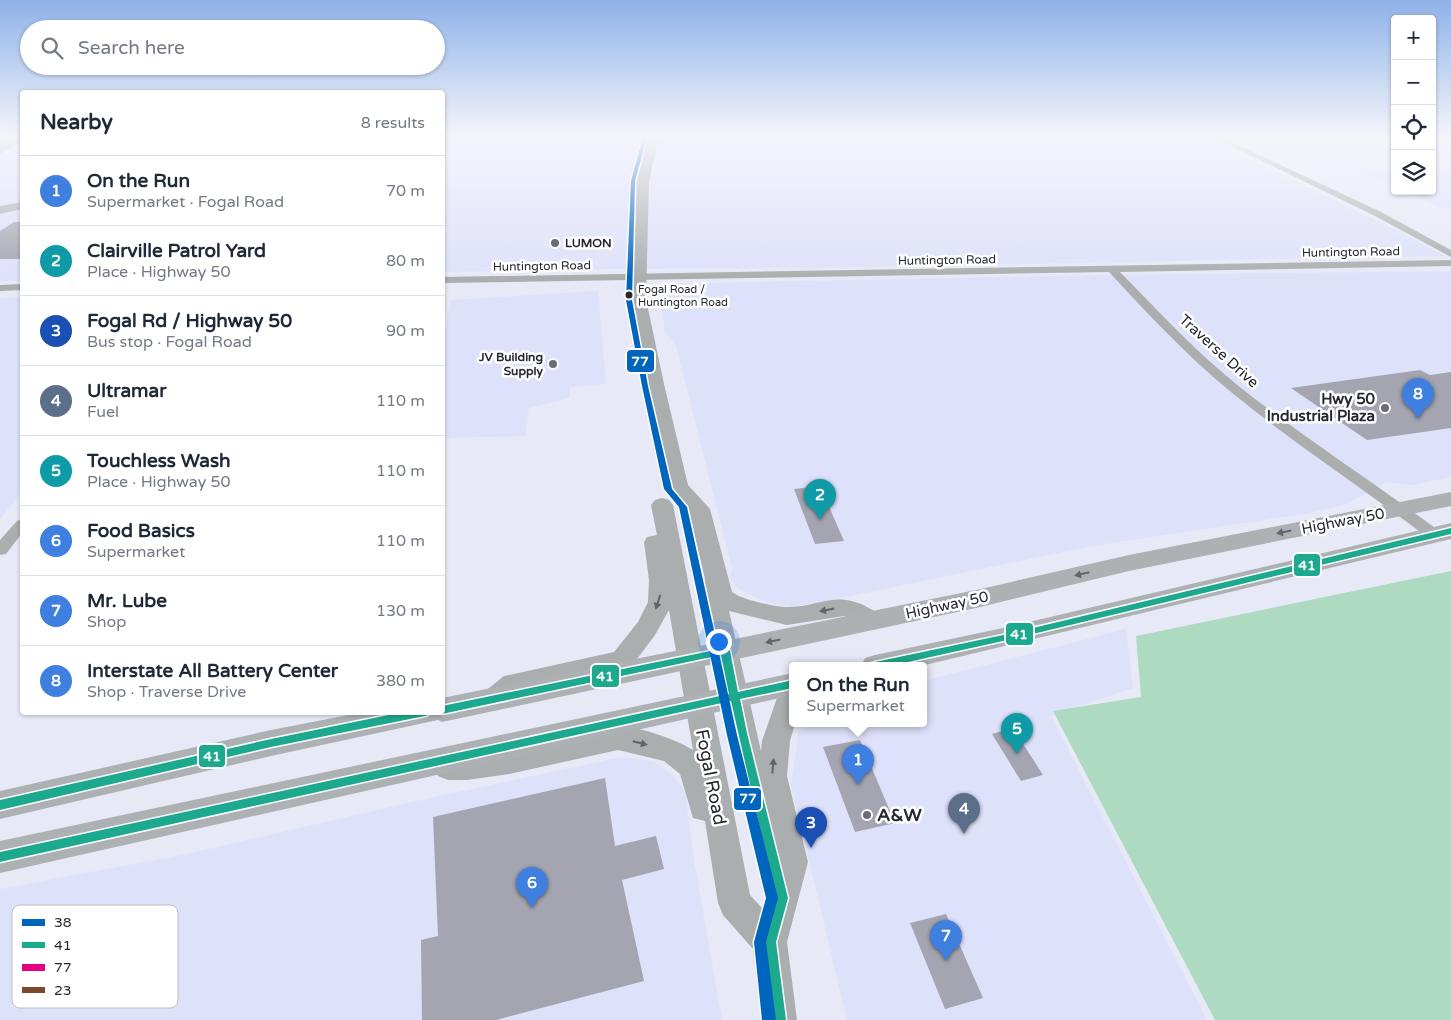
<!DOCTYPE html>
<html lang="en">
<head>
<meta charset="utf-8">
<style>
  body { margin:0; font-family:"Varela Round",sans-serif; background:#f6f6f7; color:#1f2937 }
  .controls { position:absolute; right:15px; top:15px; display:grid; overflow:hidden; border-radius:5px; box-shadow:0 1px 4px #0004 }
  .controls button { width:45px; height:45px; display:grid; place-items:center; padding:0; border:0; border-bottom:1px solid #e0e1e3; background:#fff; color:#1f2937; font:25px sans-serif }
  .you { position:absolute; left:718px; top:641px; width:18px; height:18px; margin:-12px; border:4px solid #fff; border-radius:50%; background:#1a73e8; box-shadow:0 0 0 8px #1a73e833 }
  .badge { display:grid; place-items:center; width:32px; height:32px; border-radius:50%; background:#6a6b76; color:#fff; font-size:16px; font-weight:700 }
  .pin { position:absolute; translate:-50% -41px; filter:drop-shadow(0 1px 2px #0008) }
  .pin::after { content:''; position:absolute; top:26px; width:18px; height:15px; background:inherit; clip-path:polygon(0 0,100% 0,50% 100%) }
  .popup { position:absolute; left:789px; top:662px; width:138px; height:65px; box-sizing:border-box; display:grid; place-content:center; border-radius:5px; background:#fff; filter:drop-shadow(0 1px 4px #0005); font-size:16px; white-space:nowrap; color:#747a83 }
  .popup b { font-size:19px; color:#1f2937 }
  .popup::after { content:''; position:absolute; left:50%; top:100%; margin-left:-10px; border:10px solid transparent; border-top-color:#fff }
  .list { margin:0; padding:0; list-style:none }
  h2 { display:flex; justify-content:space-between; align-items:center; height:65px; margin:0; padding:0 20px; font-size:21px }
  h2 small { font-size:16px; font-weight:400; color:#747a83 }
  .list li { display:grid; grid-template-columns:32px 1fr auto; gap:15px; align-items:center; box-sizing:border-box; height:70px; padding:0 20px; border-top:1px solid #e0e1e3 }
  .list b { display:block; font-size:19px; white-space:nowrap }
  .list p { margin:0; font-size:16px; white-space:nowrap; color:#747a83 }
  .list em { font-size:16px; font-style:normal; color:#747a83 }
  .icon { flex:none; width:28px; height:28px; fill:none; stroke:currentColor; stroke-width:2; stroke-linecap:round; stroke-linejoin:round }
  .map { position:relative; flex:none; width:1451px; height:1020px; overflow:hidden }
  .search { position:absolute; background:#fff; box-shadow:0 1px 4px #0004; left:20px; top:20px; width:425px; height:55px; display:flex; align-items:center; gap:12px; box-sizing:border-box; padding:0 18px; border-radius:28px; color:#747a83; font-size:19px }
  .panel { position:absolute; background:#fff; box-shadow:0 1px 4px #0004; left:20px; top:90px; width:425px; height:625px; border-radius:5px }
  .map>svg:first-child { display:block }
  .built { fill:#dee1fa }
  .green { fill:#addac0 }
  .building { fill:#a4a5b0 }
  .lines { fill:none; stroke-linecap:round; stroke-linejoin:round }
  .street { fill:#abaead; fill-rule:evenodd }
  .secondary { fill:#aaaeaf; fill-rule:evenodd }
  .primary { fill:#adb1b4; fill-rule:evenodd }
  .bus-1-casing { stroke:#fff; stroke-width:3 }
  .bus-2-casing { stroke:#fff; stroke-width:3 }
  .bus-1 { fill:#1da98d; fill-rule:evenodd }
  .bus-2 { fill:#0065bd; fill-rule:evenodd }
  .oneway { fill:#63656c }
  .oneway2 { fill:#61646a }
  .poi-dot { fill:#6a6b76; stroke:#fff; stroke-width:2 }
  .bus-dot { fill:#262731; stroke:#fff; stroke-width:2 }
  .labels { text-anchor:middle; stroke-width:5; stroke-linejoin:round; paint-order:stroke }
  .far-bus-label { font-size:11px; fill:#262731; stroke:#fff; text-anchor:start }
  .far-poi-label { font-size:12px; font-weight:bold; fill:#262731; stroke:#fff; text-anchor:start }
  .far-street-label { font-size:12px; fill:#262731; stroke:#fff }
  .street-label { font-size:15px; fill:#262731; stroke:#fff }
  .poi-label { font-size:15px; font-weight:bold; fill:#262731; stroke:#fff; text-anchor:end }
  .near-street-label { font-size:18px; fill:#262731; stroke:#fff }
  .near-poi-label { font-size:18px; font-weight:bold; fill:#262731; stroke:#fff; text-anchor:start }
  .key { fill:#fff; stroke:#bebec1; stroke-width:1 }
  .key-label { font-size:14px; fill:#262731 }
  .line-badge { stroke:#fff; stroke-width:2 }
  .badge-label { font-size:14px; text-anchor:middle; font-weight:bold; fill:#fff }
</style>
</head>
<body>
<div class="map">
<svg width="1451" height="1020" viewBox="0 0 1451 1020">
  <rect width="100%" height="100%" fill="#e7e9f7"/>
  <g class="built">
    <path d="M0,137H22V281H0V203L2,201L0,200Z"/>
    <path d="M456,137H1204L1388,226L1445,256L810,268L605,269L443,272L442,139Z"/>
    <path d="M1451,168V208H1441L1404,191H1432V169Z"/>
    <path d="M1395,170V187L1358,171Z"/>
    <path d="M1451,271V477L1412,485L1387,482L1344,505L1310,513L1092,546L817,603L796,606L775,604L758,599L738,588L730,579L732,568L676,346L665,332L658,284L1098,275Z"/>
    <path d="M598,291L606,384L570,387V398L529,408L525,436L443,438V343L451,300Z"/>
    <path d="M22,297V492L0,519V298Z"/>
    <path d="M1126,629L1133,688L1051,716L1207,1020H847L791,785L799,731L808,724H923V681Z"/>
    <path d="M622,757L652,761L659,765L673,775L685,791L694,860L722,1020H0V889L187,854L425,799Z"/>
  </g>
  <path class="green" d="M1451,571V1020H1215L1053,711L1141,697L1136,636Z"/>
  <g class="building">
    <path d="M0,137H22V141L0,154Z"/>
    <path d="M14,222H22V259H0V231Z"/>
    <path d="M1420,370L1430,375L1451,372V428L1367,440L1291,388Z"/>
    <path d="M820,486L844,541L815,544L794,489Z"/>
    <path d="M1013,728L1043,775L1021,781L992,734Z"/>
    <path d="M860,740L895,823L855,832L823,747Z"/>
    <path d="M605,778L615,846L656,836L664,869L622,880L644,981L496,1020H422L421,940L438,936L433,817Z"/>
    <path d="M946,914L983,998L945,1009L910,923Z"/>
  </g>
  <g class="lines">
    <g class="street">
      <path d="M1213,137H1221L1381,212L1451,250V257L1375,216Z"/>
      <path d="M1451,260V266L1120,272C1159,312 1197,353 1241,388C1304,438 1373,482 1438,530L1441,534L1438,538H1428C1363,488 1294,444 1231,392C1187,356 1148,314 1109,272L442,283V277Z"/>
      <path d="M22,284V290L0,291V285Z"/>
      <path d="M22,519V533L6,554L0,555V540L17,521Z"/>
    </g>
    <g class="secondary">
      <path d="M655,137H665L662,142L657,145L649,182L646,299L664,384L688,485L710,509L732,592C743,600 774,607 788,607C818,607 836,590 867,607C874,611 880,613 884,621L881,627L872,630L844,616L787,625L729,611L761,751L762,741L777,698L793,691V724H795L790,741L787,776L808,862L787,942L797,1020H761L753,949L723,915L718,903L705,821L693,818L680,774L664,761L618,750L509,774L467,780H448L438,776L433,767L438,758C457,751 487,753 509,750C535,745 561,738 587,733C597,731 608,727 617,726C636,725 678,740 693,750L669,610L655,635L631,667L521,692L504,708L494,711L484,708L480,700L484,692L504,676L614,652L638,622L648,602L649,580L644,542L647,537L657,535L651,505L655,500L662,498L669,500L673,505L750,895L762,908L765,898L728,733L699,585L705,579L689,511L668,487L646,384L632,299L637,182L647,144Z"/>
      <path d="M22,202V209L0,214V206Z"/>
    </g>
    <g class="primary">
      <path d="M1451,492V506L1129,571L976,608L442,722L438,720L271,756L0,819V791L271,730L364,712H442V698L976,590L1129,555Z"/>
      <path d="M1451,523V539L921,666H861L865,658L875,655L1003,628Z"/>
      <path d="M793,673V695L0,873V841Z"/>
    </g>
    <g class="bus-1-casing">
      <g id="bus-1">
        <path d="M1451,528V534L1003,641L890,666H870L872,663L875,662L1003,635Z"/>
        <path d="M725,648L728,649L730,651L738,692L793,680V688L740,699L747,733L788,898L776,942L786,1020H772L764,942L776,898L731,701L0,862V852L729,694L721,655L442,714L438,712H442V706Z"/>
        <path d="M403,712H430L428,715L425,716L271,747L0,810V800L271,739Z"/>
      </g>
    </g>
    <g class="bus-2-casing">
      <path id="bus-2" d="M643,137H647L635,181L632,300L648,386L672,489L687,507L737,735L778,898L766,942L776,1020H762L754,942L766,898L727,735L679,507L664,489L642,386L626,300L631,181Z"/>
    </g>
    <use href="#bus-1" class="bus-1"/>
    <use href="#bus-2" class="bus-2"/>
  </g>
  <defs><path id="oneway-solid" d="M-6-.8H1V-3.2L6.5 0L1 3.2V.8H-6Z" transform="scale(1.25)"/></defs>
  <g class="oneway">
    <use href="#oneway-solid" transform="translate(1284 532) rotate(169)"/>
    <use href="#oneway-solid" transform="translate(1082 574) rotate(167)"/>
    <use href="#oneway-solid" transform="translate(773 641) rotate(168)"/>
  </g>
  <g class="oneway2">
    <use href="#oneway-solid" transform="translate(658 602) rotate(108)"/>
    <use href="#oneway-solid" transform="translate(827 610) rotate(169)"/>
    <use href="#oneway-solid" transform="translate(640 743) rotate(14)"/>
    <use href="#oneway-solid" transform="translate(773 766) rotate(-85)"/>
  </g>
  <linearGradient id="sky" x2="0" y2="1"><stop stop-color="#8fb1e8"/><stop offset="0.49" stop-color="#f4f5fb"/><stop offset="1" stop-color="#f4f5fb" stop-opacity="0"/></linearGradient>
  <rect width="1451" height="279" fill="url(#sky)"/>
  <g class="poi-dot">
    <circle cx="555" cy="243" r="5"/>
    <circle cx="553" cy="364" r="5"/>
    <circle cx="1385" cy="408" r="5"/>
    <circle cx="867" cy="815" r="5"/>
  </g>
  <circle class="bus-dot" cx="629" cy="295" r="4.5"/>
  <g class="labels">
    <g class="far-bus-label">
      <text x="638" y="293">Fogal Road /<tspan x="638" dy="13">Huntington Road</tspan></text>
    </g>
    <g class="far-poi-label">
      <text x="565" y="247">LUMON</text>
      <text x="543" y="361" text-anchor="end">JV Building<tspan x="543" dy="14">Supply</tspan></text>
    </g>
    <g class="far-street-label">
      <text transform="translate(1351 252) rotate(-1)" y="4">Huntington Road</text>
      <text transform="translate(947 260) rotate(-1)" y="4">Huntington Road</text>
      <text transform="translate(542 266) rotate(-1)" y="4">Huntington Road</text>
    </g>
    <g class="street-label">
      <text transform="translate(1219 351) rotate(42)" y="5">Traverse Drive</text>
      <text transform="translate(1343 521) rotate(-11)" y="5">Highway 50</text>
      <text transform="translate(947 605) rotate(-12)" y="5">Highway 50</text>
    </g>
    <g class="poi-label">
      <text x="1375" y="404">Hwy 50<tspan x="1375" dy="17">Industrial Plaza</tspan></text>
    </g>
    <g class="near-street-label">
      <text transform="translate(711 777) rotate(79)" y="6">Fogal Road</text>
    </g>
    <g class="near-poi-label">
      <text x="877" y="821">A&amp;W</text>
    </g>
  </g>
  <rect x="12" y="905" width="166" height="103" rx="8" class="key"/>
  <rect x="22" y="919" width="23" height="7" fill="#0065bd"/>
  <rect x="22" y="942" width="23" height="6" fill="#1da98d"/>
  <rect x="22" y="964" width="23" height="7" fill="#e5007d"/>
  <rect x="22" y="987" width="23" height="6" fill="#7a4b2a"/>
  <g class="key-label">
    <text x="54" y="927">38</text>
    <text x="54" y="950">41</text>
    <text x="54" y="972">77</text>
    <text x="54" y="995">23</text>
  </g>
  <g class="line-badge">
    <rect x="626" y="349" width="29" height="24" rx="5" fill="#0065bd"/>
    <rect x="1293" y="553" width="28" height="24" rx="5" fill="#1da98d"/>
    <rect x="1005" y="622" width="29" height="24" rx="5" fill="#1da98d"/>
    <rect x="591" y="664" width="29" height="24" rx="5" fill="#1da98d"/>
    <rect x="198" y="744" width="28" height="24" rx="5" fill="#1da98d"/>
    <rect x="733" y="787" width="29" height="24" rx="5" fill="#0065bd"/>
  </g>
  <g class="badge-label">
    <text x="640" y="366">77</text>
    <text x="1307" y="570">41</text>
    <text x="1019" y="639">41</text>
    <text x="605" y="681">41</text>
    <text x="212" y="761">41</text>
    <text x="748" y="803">77</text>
  </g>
</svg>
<div class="controls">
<button>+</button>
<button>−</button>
<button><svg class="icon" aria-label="locate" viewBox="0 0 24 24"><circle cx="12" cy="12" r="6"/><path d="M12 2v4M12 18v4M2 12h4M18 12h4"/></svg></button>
<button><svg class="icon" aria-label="layers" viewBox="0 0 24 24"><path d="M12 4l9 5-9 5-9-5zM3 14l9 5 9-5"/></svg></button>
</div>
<div class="you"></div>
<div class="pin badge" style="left:858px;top:785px;background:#3f7fe0">1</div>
<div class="popup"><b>On the Run</b>Supermarket</div>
<div class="pin badge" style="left:820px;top:520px;background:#0f9aa8">2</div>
<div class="pin badge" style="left:811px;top:848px;background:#1a4fb4">3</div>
<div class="pin badge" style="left:964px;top:834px;background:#5c6f8a">4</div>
<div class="pin badge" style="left:1017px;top:754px;background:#0f9aa8">5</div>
<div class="pin badge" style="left:532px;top:908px;background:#3f7fe0">6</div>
<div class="pin badge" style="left:946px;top:961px;background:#3f7fe0">7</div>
<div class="pin badge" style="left:1418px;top:419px;background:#3f7fe0">8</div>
<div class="search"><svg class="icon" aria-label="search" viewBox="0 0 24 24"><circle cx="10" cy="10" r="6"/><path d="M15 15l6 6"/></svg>Search here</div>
<section class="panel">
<h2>Nearby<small>8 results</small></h2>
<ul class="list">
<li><span class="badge" style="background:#3f7fe0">1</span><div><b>On the Run</b><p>Supermarket · Fogal Road</p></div><em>70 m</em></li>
<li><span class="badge" style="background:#0f9aa8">2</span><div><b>Clairville Patrol Yard</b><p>Place · Highway 50</p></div><em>80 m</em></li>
<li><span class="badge" style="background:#1a4fb4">3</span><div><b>Fogal Rd / Highway 50</b><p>Bus stop · Fogal Road</p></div><em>90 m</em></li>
<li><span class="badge" style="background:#5c6f8a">4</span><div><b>Ultramar</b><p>Fuel</p></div><em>110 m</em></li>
<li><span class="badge" style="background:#0f9aa8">5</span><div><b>Touchless Wash</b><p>Place · Highway 50</p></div><em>110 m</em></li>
<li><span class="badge" style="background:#3f7fe0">6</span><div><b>Food Basics</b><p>Supermarket</p></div><em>110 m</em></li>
<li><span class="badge" style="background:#3f7fe0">7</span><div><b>Mr. Lube</b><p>Shop</p></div><em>130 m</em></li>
<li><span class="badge" style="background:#3f7fe0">8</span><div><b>Interstate All Battery Center</b><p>Shop · Traverse Drive</p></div><em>380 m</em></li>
</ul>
</section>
</div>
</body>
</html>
